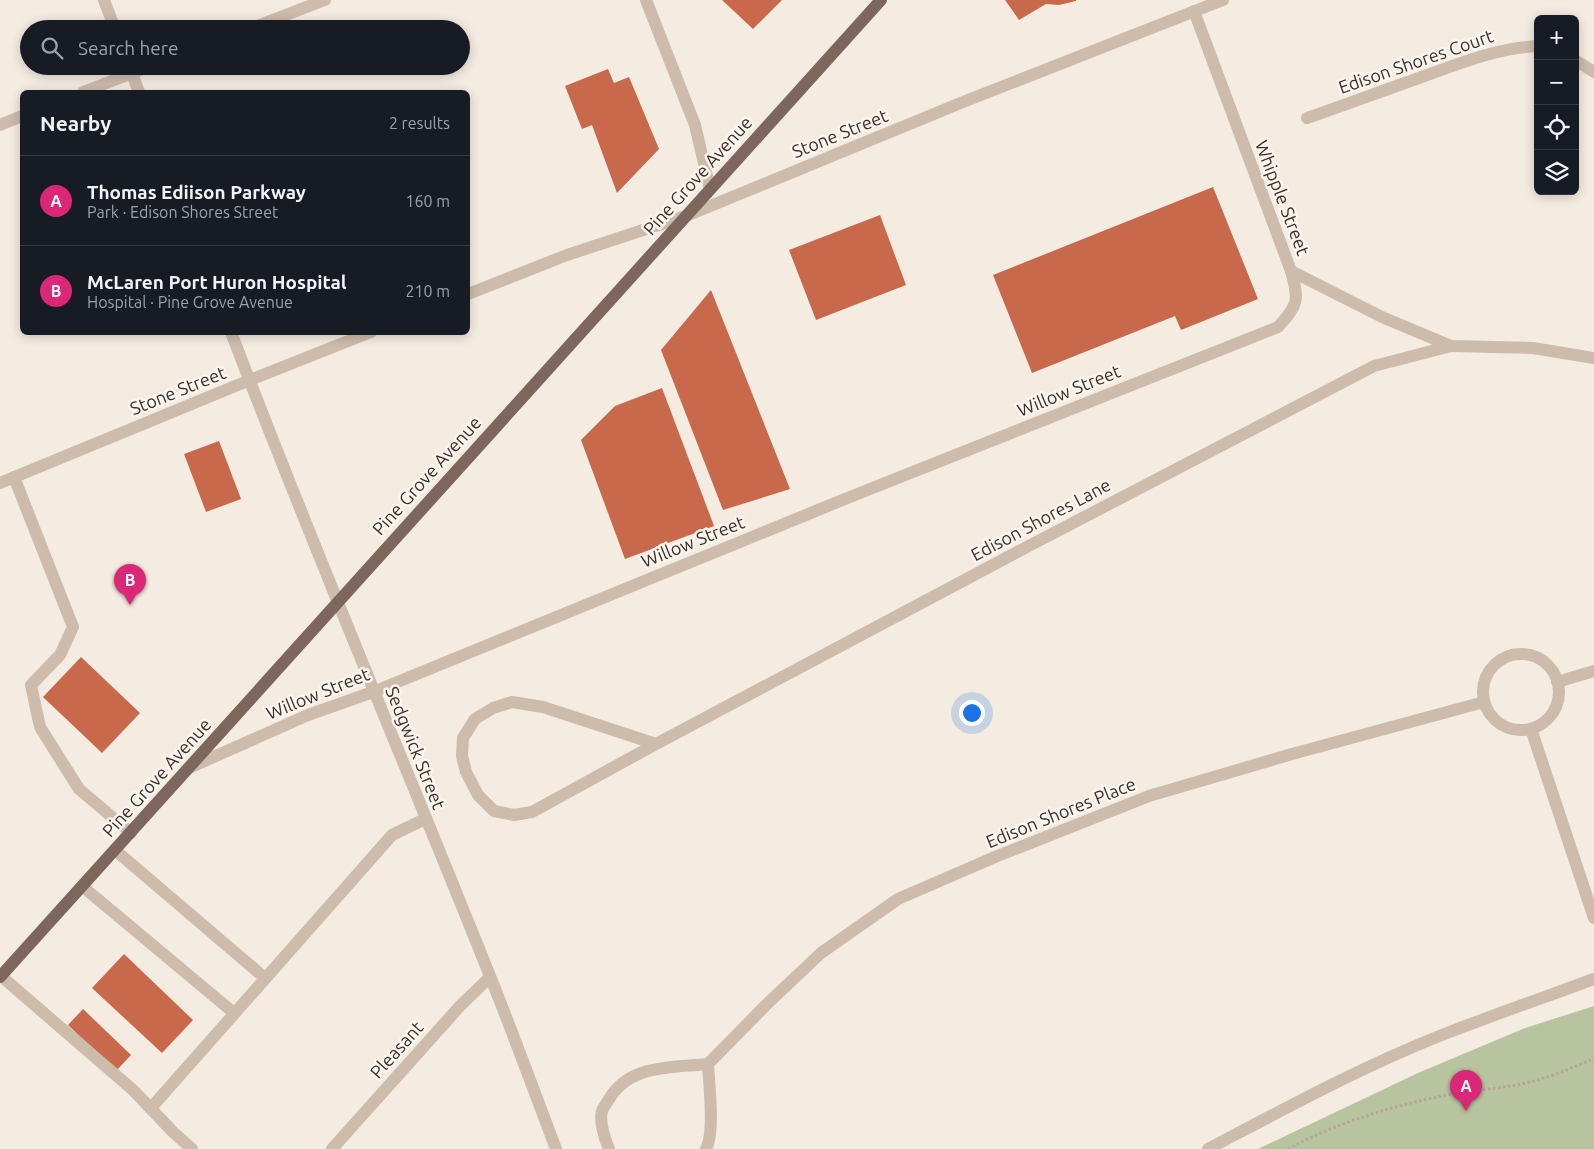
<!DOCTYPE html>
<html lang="en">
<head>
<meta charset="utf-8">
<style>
  body { margin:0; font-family:Ubuntu,sans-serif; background:#242831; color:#f1f3f6 }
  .controls { position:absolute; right:15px; top:15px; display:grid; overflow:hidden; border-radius:8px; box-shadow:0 2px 12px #0003 }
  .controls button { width:45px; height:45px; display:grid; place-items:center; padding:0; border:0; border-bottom:1px solid #363941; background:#171b24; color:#f1f3f6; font:25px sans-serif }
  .you { position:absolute; left:971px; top:712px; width:18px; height:18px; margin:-12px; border:4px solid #fff; border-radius:50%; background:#1a73e8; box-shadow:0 0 0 8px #1a73e833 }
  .badge { display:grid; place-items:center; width:32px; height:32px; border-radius:50%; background:#db2777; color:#fff; font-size:16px; font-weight:700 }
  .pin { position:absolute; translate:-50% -41px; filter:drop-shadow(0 1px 2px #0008) }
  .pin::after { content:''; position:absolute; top:26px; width:18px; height:15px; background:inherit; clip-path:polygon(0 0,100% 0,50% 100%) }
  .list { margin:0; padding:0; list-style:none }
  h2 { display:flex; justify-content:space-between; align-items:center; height:65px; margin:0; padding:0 20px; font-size:21px }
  h2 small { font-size:16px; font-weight:400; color:#9ea1a6 }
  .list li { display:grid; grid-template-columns:32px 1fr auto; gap:15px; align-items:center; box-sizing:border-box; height:90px; padding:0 20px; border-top:1px solid #363941 }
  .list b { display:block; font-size:19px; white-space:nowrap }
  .list p { margin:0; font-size:16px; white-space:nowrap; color:#9ea1a6 }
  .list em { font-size:16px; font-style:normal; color:#9ea1a6 }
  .icon { flex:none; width:28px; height:28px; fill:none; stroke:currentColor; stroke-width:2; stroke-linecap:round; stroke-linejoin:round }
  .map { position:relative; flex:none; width:1594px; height:1149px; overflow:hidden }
  .search { position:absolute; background:#171b24; box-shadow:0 2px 12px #0003; left:20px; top:20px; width:450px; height:55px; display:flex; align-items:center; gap:12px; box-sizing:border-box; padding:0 18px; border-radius:28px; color:#9ea1a6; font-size:19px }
  .panel { position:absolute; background:#171b24; box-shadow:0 2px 12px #0003; left:20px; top:90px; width:450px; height:245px; border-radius:8px }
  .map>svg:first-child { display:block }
  .green { fill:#b8c4a0 }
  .building { fill:#c8694b }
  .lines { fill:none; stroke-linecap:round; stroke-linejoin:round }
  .path { stroke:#b9a596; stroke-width:3; stroke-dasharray:2.5 2.5; stroke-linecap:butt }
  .minor { stroke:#cdbbac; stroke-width:12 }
  .major { stroke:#7d675c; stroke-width:12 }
  .labels { text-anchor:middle; stroke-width:5; stroke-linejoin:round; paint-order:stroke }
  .street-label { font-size:18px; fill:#3b302b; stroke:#fbf5ee }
</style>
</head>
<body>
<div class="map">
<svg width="1594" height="1149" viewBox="0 0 1594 1149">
  <rect width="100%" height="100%" fill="#f4ebe1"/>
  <path class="green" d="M1594,1006V1149H1258L1418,1073L1525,1028Z"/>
  <g class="building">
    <path d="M722,0H782L753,29Z"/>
    <path d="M1005,0H1076V1L1059,5L1046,4L1019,20Z"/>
    <path d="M608,69L614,83L629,77L659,149L617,193L592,125L582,129L565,86Z"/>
    <path d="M1213,187L1258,299L1181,330L1175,316L1032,373L993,275Z"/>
    <path d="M880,215L906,285L816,320L789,250Z"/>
    <path d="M711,290L790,489L723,510L661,350Z"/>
    <path d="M662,388L714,526L625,559L581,440L615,406Z"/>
    <path d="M219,441L241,499L206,512L184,454Z"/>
    <path d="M81,657L140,713L102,753L43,697Z"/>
    <path d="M124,954L193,1020L162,1053L92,988Z"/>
    <path d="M83,1009L131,1055L116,1071L68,1025Z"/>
  </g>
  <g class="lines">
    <path class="path" d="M1288,1149C1338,1122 1392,1106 1447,1095C1476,1089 1507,1089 1537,1080C1556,1075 1575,1066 1594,1059"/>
    <g class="minor">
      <path d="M104,0L115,29"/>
      <path d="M646,0L695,125L710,189"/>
      <path d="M249,29L325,0"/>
      <path d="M1575,60L1594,72"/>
      <path d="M129,66L139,92"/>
      <path d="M83,92L151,66"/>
      <path d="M1307,118C1345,105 1382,91 1419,78C1458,64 1496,48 1538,46"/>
      <path d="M0,125L22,116"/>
      <path d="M1291,271L1382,317L1451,346L1533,348L1594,358"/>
      <path d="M468,294L567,255L686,216L963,102L1223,0"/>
      <path d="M231,332C313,548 404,761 490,976C513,1033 534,1091 556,1149"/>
      <path d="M14,477L73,627L60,655L31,685L40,727L79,789L131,833"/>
      <path d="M0,483L250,380L371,332"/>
      <circle cx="1521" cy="692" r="38"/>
      <path d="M1557,682L1594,671"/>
      <path d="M1531,729L1594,918"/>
      <path d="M656,744L543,707L512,702L493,708L475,719L463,738L462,756L466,772L478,795L494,811L514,815L532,812L656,744L1023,549L1374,366L1451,346"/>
      <path d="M191,767L308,715L373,692L845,499L1278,327C1299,304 1299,300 1291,271L1194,11"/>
      <path d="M115,850L265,978"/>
      <path d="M82,886L234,1013"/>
      <path d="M1,976L133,1090L174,1133L192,1149"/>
      <path d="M151,1108L392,835L425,819"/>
      <path d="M332,1149L460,1006L490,977"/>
      <path d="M609,1149C605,1140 599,1121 602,1111C603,1108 606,1104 608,1101C628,1064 671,1068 708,1064L766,1005L821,953L898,899L995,857L1149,796L1292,754L1484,702"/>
      <path d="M706,1149C715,1133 709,1084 708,1064"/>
      <path d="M1208,1149C1286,1108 1365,1065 1447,1033C1496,1014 1545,997 1594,979"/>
    </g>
    <path class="major" d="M0,977L881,0"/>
  </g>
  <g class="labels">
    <g class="street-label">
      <text transform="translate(1416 62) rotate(-19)" y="6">Edison Shores Court</text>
      <text transform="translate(840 134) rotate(-22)" y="6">Stone Street</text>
      <text transform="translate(698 176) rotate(-48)" y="6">Pine Grove Avenue</text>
      <text transform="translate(1282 198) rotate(69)" y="6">Whipple Street</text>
      <text transform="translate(178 391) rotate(-22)" y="6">Stone Street</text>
      <text transform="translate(1069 391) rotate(-22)" y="6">Willow Street</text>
      <text transform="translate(427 476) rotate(-48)" y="6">Pine Grove Avenue</text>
      <text transform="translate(1041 520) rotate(-28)" y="6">Edison Shores Lane</text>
      <text transform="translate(693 542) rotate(-22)" y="6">Willow Street</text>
      <text transform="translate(318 694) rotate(-22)" y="6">Willow Street</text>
      <text transform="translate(415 748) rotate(68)" y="6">Sedgwick Street</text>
      <text transform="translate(157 778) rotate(-48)" y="6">Pine Grove Avenue</text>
      <text transform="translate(1061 813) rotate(-22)" y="6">Edison Shores Place</text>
      <text transform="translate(397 1050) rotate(-48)" y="6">Pleasant</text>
    </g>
  </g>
</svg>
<div class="controls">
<button>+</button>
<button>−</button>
<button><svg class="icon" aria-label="locate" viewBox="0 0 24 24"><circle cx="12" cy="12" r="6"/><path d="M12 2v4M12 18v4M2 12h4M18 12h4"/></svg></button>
<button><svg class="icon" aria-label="layers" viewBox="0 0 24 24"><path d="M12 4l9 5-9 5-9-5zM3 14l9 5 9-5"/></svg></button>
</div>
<div class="you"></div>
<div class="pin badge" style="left:1466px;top:1111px">A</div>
<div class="pin badge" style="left:130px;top:605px">B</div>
<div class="search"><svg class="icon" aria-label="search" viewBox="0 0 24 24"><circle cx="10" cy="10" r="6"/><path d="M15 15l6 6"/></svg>Search here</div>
<section class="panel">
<h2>Nearby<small>2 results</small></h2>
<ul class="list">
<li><span class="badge">A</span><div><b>Thomas Ediison Parkway</b><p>Park · Edison Shores Street</p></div><em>160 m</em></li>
<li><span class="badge">B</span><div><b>McLaren Port Huron Hospital</b><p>Hospital · Pine Grove Avenue</p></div><em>210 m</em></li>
</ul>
</section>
</div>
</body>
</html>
